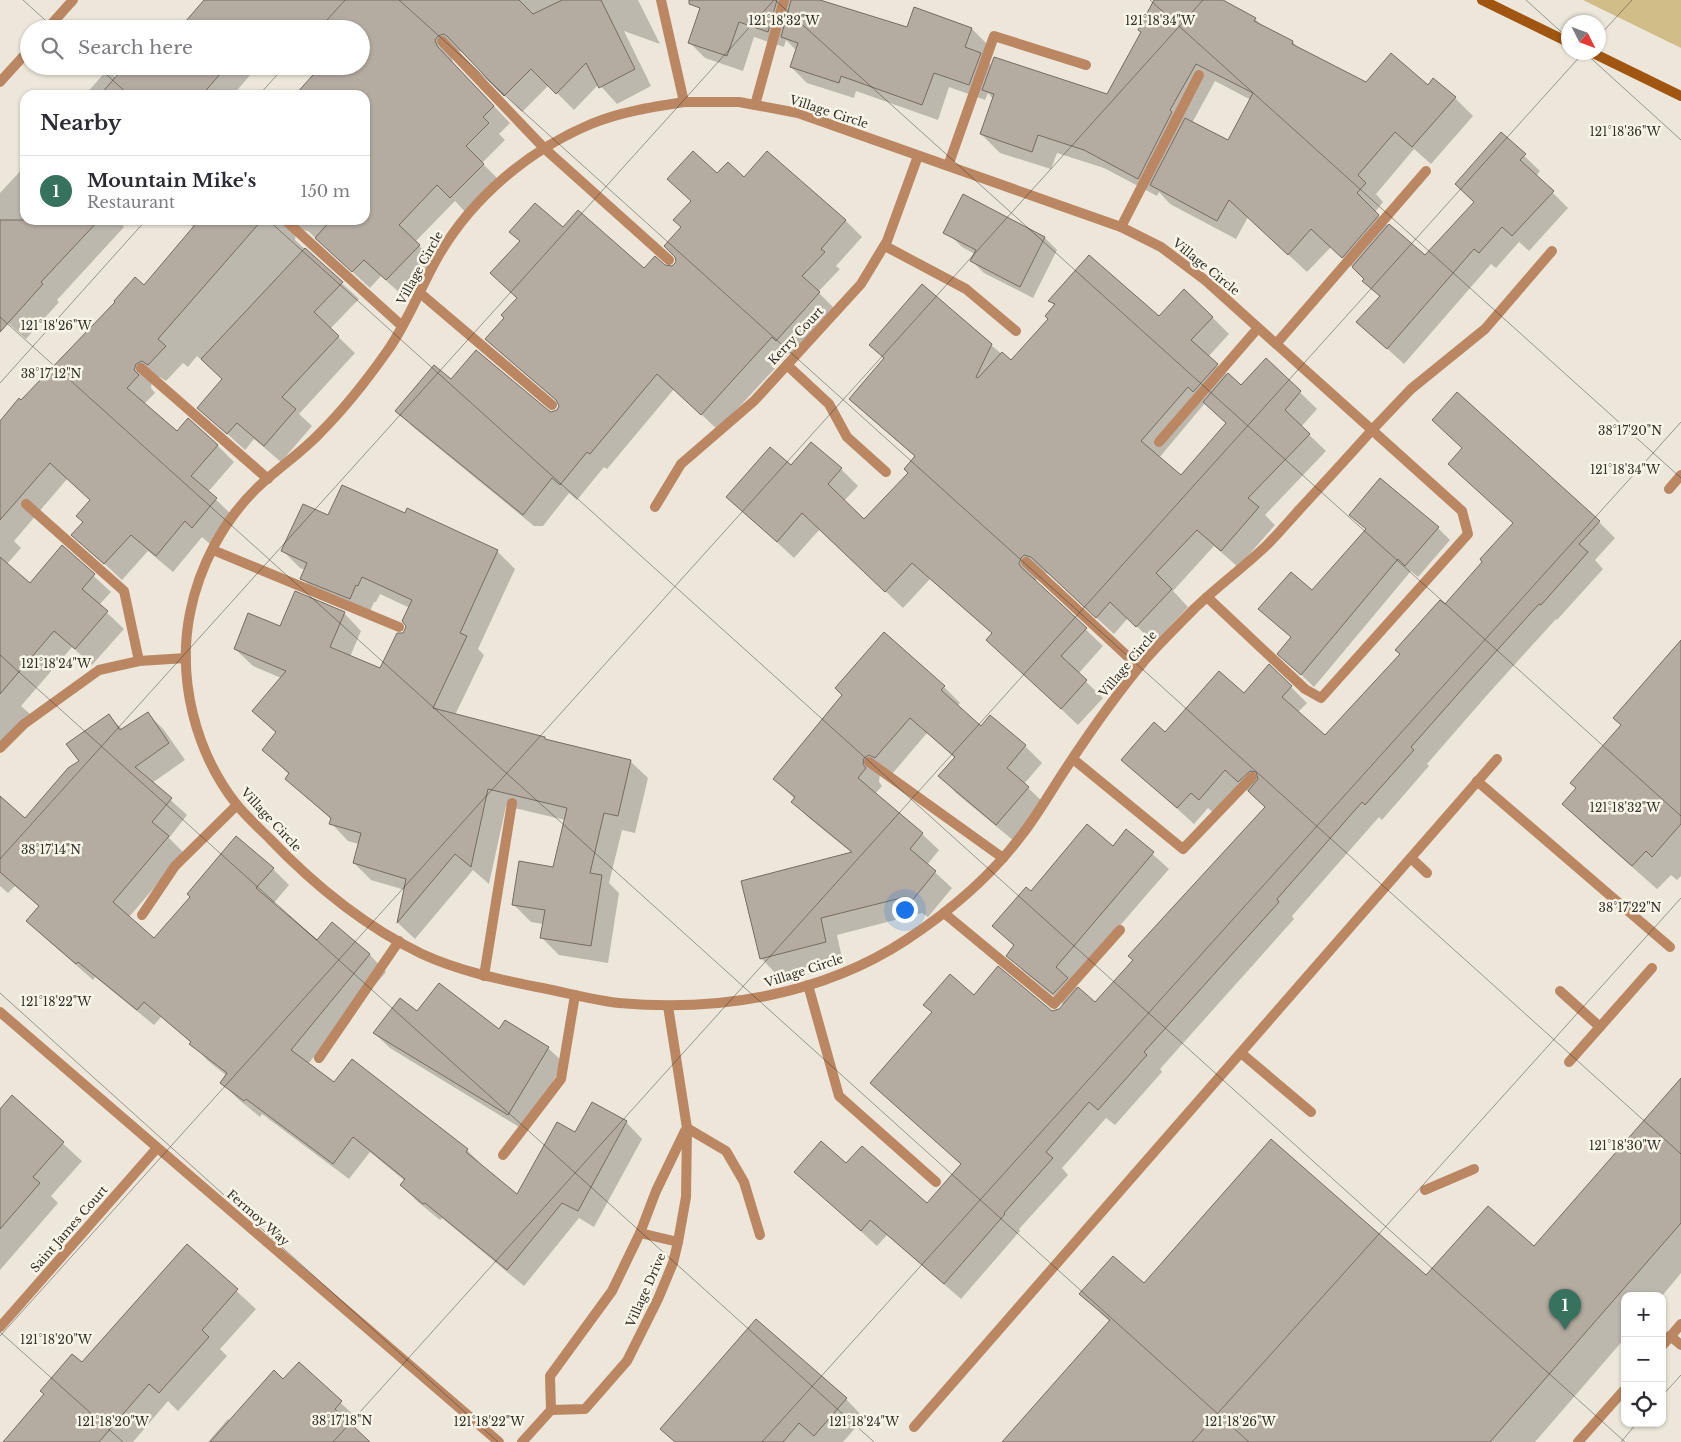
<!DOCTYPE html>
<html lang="en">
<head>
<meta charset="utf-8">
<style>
  body { margin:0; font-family:"Libre Baskerville",serif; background:#f7f7f7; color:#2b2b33 }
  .controls { position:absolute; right:15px; bottom:15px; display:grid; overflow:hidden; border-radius:10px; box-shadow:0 1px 4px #0004 }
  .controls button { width:45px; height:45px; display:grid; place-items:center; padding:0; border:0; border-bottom:1px solid #e1e1e2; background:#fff; color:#2b2b33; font:25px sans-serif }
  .compass { position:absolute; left:1561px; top:15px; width:45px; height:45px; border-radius:50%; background:#fff; box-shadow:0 1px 4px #0004; rotate:132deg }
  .you { position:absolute; left:904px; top:909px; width:18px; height:18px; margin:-12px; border:4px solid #fff; border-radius:50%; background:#1a73e8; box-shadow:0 0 0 8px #1a73e833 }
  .badge { display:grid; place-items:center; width:32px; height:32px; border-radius:50%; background:#36725e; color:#fff; font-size:16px; font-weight:700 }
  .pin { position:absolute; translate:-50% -41px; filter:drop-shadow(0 1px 2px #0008) }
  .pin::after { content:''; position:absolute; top:26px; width:18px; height:15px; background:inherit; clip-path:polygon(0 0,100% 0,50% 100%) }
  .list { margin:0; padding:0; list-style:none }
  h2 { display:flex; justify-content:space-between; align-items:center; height:65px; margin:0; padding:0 20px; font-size:21px }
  h2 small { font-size:16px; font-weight:400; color:#7c7c81 }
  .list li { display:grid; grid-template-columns:32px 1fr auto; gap:15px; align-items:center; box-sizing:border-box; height:70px; padding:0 20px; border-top:1px solid #e1e1e2 }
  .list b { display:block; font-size:19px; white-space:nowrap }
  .list p { margin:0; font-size:16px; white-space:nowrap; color:#7c7c81 }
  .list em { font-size:16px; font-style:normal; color:#7c7c81 }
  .icon { flex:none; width:28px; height:28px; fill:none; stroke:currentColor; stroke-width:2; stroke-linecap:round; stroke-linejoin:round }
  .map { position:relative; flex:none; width:1681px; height:1442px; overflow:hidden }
  .search { position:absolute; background:#fff; box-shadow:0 1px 4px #0004; left:20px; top:20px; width:350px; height:55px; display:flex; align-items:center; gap:12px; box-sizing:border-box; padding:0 18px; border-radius:28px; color:#7c7c81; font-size:19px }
  .panel { position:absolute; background:#fff; box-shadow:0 1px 4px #0004; left:20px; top:90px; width:350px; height:135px; border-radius:15px }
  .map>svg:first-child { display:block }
  .green { fill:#d1bd88 }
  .shadow { fill:#0003; fill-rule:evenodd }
  .building { fill:#b4aba1; stroke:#746c63 }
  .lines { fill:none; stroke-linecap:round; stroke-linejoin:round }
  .lane { stroke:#bb8762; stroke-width:10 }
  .street { stroke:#bb8762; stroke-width:10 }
  .secondary { stroke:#a05611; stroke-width:10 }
  .ticks { fill:none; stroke:#312f2a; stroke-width:1; stroke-opacity:0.45 }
  .labels { text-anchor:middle; stroke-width:5; stroke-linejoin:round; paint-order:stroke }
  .street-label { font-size:12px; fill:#312f2a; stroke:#f9f4e8 }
  .ticks-label { font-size:12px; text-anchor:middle; fill:#312f2a; stroke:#f9f4e8; stroke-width:5; stroke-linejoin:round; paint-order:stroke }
</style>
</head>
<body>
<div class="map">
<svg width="1681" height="1442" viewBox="0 0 1681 1442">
  <rect width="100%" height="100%" fill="#ece7da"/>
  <path class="green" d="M1583,0H1681V48Z"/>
  <g class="shadow">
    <path d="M229,0H638L660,44L624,31L651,86L617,104L599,84L574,110L549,85L522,112L464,52L458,51L454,53L452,60L454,64L510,123L499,134L505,140L482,163L500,181L467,214L455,201L415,242L436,262L403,296L381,276L370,288L308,231L301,230L296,233L295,240L359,299L330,329L355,353L299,414L312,426L281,462L254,439L245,450L199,408L223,380L197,356L188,367L183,363L166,381L160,377L152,381L151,388L155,393L144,404L177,433L217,445L234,462L208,492L233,516L210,544L202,537L173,572L148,551L122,580L73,535L84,522L91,500L67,479L14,541L21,548L7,564L30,585L62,547L111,592L99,605L124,629L92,665L72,647L21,706L30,714L0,746V422L144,287L194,228L185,220H365V95H296L361,66V29Z"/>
    <path d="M704,0H816L908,28L915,9L972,29L988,45L983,57L992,66L1107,95L1142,32L1156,0H1221L1255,19L1263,27L1293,42L1300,50L1367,83L1428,86L1455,98L1473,116L1431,164L1414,149L1376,194L1383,202L1375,212L1389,226L1426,257L1475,202L1501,134L1540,171L1536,176L1568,208L1529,251L1519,242L1496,268L1491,264L1404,364L1358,322L1380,297L1364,281L1365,279L1331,247L1307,272L1248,217L1236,239L1170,204L1159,192L1157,196L1104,168L1057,153L1051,169L1000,153L981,134L993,99L988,93L985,100L949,87L938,120L856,91L854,98L807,83L791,67L797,51L786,40L784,47L754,37L743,71L705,58L689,42ZM1215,81L1251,100L1229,142L1192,123Z"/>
    <path d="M162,25L167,29H159Z"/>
    <path d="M126,66H258L233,95H85L107,70L116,78Z"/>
    <path d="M767,153L846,221L862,237L836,266L840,269L818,292L835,309L793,356L789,353L718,430L674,389L607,469L604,467L577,500L569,493L543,526H534L413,427L397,411L451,381L551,413L558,411L560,406L559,403L503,355L487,339L506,318L518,298L521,242L511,232L563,229L644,269L664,267L671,268L676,265L682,228L717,175L744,179Z"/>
    <path d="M25,166V220H118L124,227L57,300L59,302L26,339L8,323L0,333V193Z"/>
    <path d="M963,196L1045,238L1057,250L1033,298L984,273L972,261L975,254L962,247L949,234Z"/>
    <path d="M1050,301L1159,318L1212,317L1229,334L1208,357L1241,387L1267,360L1317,409L1301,427L1326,451L1265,515L1275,525L1238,567L1214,546L1173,591L1188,607L1154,643L1128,618L1114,634L1049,574L1042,572L1037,575L1036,582L1103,646L1078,674L1103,698L1078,725L1005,656L993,634L930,579L903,608L820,529L794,558L728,497L791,467L841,469L858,486L844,501L864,521L910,473L916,457L868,416L851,399L885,359L870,345H991L1011,362L1049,319L1055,306ZM1205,403L1227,423L1181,477L1159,458Z"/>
    <path d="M1351,514L1438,528L1450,540L1418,577L1411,571L1314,687L1292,666V638L1260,609L1313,592L1367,530Z"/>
    <path d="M405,515L497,551L515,569L478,649L484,655L455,715L547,741L630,761L648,778L635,833L622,830L609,883L619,893L608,963L559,955L541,937L543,924L531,922L514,905L554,868L565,820L506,806L489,884L473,870L415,939L398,923L405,890L371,880L354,863L359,844L348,841L331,823L332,820L286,779L290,775L263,750L277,734L254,711L281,678L253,666L235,649L281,628L344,613L361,631L350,657L381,669L401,635L406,631L410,608L380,594L376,602H374L368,616L319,596L302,578L305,570L300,568L283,551L329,517Z"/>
    <path d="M1599,522L1615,538L1595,560L1603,569L1557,620L1556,619L1488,694L1427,764L1429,766L1382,820L1379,817L1292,916L1294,919L1160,1069L1162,1072L1115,1125L1106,1118L1062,1168L1068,1175L1019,1229L1020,1231L961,1299L887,1235L877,1246L796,1172L846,1165L928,1205L962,1165L871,1083L974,997L1052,1012L1060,1010L1064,1005L1023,971L1008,955L1015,947L994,926L1031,893L1113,847L1127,831L1169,869L1071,982L1095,1003L1266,808L1242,786L1216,815L1208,808L1194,824L1122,759L1165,734L1244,695L1291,687L1307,703L1298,712L1325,736L1445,606Z"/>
    <path d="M1681,642V876L1677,880L1671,875L1657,889L1588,828L1563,804L1578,788Z"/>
    <path d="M944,687L960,703L957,706L981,727L990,717L1025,746L1042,763L1024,784L1045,804L1014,841L956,793L940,776L955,758L927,733L892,774H880L879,782L882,786L875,794L922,834L939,850L927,865L952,888L928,917L922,913L837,935L842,958L777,975L761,958L852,853L809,818L793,802L795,799L774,779Z"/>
    <path d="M148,714L164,730L185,760L152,783L187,815L169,838L184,853L129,917L154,940L273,869L289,885L273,904L317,942L332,924L370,955L386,972L308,1064L334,1084L467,1150L483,1166L482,1167L517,1196L576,1134L626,1122L642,1139L594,1227L579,1218L524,1286L442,1218L440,1220L418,1202L401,1185L405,1181L370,1152L349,1179L262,1114L260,1117L238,1099L222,1083L227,1076L207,1060L192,1043L161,1017L154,1025L95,977L93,980L44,937L28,921L40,907L15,886L8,893L0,886V817L55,862L81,762L109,716L123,730Z"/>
    <path d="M417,1013L499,1031L548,1048L564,1063L524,1130L390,1048L374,1033Z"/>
    <path d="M1681,1079V1273L1662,1296H1625V1338L1535,1442H1004L1110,1322L1081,1294L1144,1285L1426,1277L1534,1248Z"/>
    <path d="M12,1097L82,1161L51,1196L58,1203L0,1270V1111Z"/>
    <path d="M187,1246L256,1309L220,1349L227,1356L178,1411L168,1401L133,1442H4L82,1364Z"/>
    <path d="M299,1364L360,1421L353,1428L368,1442H208L228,1419L230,1421L283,1380Z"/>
    <path d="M846,1399L864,1418L843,1442H675L661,1428Z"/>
  </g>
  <g class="building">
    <path d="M204,0H519L533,14L562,0H601L635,69L599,88L586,63L556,94L531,69L504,96L447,36L443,34L438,36L435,40L437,46L494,106L483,117L489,123L466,146L484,164L450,198L437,185L399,225L420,245L386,280L364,260L352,272L315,238L331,220H365V95H295L321,66H361V29H179Z"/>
    <path d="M689,0H777L768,32L739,22L727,56L688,43L700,8L689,4Z"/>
    <path d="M791,0H820L907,27L914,7L972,28L965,47L981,53L969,85L934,73L922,105L841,76L839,83L790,67L798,43L781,37Z"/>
    <path d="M1154,0H1223L1256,18L1254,21L1293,41L1292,44L1366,82L1391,53L1428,85L1433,78L1456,97L1412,147L1395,132L1358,175L1366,183L1357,193L1379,215L1342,258L1311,229L1288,255L1229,200L1217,221L1150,185L1185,118L1228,140L1253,93L1196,64L1170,110L1172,112L1138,179L1084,150L1038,135L1032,152L980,134L994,94L982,90L994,57L1107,94L1141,32L1138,30Z"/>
    <path d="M125,66H227L202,95H100Z"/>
    <path d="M1501,132L1526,154L1520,160L1554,191L1512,236L1502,227L1479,253L1474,249L1387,349L1356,322L1380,296L1362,281L1364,279L1352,267L1389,224L1425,255L1474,202L1455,184Z"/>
    <path d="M693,151L717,173L728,162L744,177L767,151L846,220L821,249L825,252L802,276L820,292L776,341L772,337L701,415L657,374L590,454L587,452L560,485L552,478L523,515L395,411L434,365L451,379L476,350L548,410L551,412L557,410L559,406L556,400L485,339L504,318L501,315L517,298L490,273L520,241L509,232L535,203L563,227L578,210L644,268L655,256L665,265L672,266L676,262L675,257L664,246L681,227L673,220L691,201L667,179Z"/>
    <path d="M963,194L1045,237L1020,287L970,261L976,250L943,233Z"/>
    <path d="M0,220H99L41,282L43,284L0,332Z"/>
    <path d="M199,220H262L158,339L166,346L148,365L142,361L136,364L134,370L139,375L127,388L177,431L188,418L218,445L191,476L217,498L192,528L185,521L156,556L131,535L104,564L71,535L83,522L76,516L90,500L50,463L0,520V421L19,398L21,400L115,302L114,301L135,277L144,285Z"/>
    <path d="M305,248L343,282L314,312L339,336L282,397L296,409L264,446L237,423L227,434L197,408L222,379L201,359Z"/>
    <path d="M1089,255L1159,316L1184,289L1213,317L1191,340L1218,364L1193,392L1188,387L1141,441L1181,475L1226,423L1203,402L1228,373L1241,385L1266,358L1301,391L1285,410L1310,434L1248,498L1259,507L1221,551L1197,530L1156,573L1172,589L1136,627L1110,602L1096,618L1031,557L1024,555L1021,558L1019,564L1021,567L1087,628L1061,656L1087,680L1061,709L986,640L992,633L912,563L885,592L802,513L777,542L726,497L770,447L791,465L811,442L842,468L828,484L864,519L908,473L904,469L915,456L849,399L884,358L869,345L922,284L992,344L976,377L978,378L1002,352L1011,360L1048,319L1045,316L1055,304L1048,301Z"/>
    <path d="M1457,392L1600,521L1579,544L1588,552L1541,605L1539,604L1472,678L1411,747L1414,750L1365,805L1362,802L1277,899L1279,902L1144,1052L1147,1055L1098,1110L1089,1102L1046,1152L1053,1158L1004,1213L1005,1214L944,1284L870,1220L861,1231L794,1172L821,1141L846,1163L862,1146L927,1203L961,1164L870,1083L932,1012L923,1005L950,974L974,995L998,966L1052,1011L1059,1009L1078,987L1095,1002L1133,960L1128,956L1265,807L1248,791L1258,779L1256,772L1250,771L1238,782L1225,770L1199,800L1191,793L1177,808L1121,760L1154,722L1165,732L1219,671L1244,693L1269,664L1292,686L1282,697L1325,735L1400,654L1395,650L1440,600L1445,604L1482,562L1480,559L1513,523L1448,464L1462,448L1432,420Z"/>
    <path d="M1380,478L1439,527L1405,566L1398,559L1301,675L1277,654L1291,637L1258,609L1291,572L1312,590L1366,529L1349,515Z"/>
    <path d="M342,485L405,513L407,508L498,550L460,633L467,636L433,708L545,737V739L631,760L618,816L604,813L590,873L602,875L591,946L540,938L545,910L512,905L519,861L553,867L567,808L488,789L471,867L455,854L397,923L406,879L353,863L361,833L329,824L331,818L285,779L289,773L262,750L276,732L252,711L286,671L234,649L248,613L280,626L295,591L345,612L330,647L380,668L397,633H403L405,629L406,626L402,621L412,600L362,577L358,586L356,585L350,599L300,579L307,563L281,551L303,504L328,515Z"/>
    <path d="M62,545L95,574L82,589L108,611L75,649L54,631L0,694V557L30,583Z"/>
    <path d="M884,632L945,686L941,690L981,726L990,715L1026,745L1007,768L1029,787L996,825L938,776L955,757L910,718L875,758L869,755L864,758L863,764L866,768L858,778L923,833L910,849L936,871L911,902L905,897L821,918L826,942L760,959L741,881L852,852L791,802L795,797L773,779L842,695L835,688Z"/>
    <path d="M1681,640V824L1652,857L1646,851L1632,866L1562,804L1576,788L1570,783L1621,725L1613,718Z"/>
    <path d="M148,712L169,743L135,767L172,798L152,822L169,836L113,902L154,938L190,897L187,894L236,836L274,868L256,888L317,940L332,922L370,954L291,1050L334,1082L352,1059L468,1149L466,1152L517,1194L557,1122L575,1132L592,1102L627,1121L578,1211L562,1203L507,1270L425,1203L423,1204L400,1185L405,1179L353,1137L333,1164L246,1099L244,1101L220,1083L227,1073L189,1044L191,1042L144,1002L137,1010L78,962L76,964L26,921L39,906L0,872V796L25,818L68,768L79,761L66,744L109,714L120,730Z"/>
    <path d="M1087,824L1113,846L1126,829L1154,852L1056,967L1068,978L1053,994L1006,956L1014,945L992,926L1026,887L1031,891Z"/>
    <path d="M439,983L499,1029L505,1020L549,1047L508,1115L373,1033L400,998L417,1011Z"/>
    <path d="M1681,1078V1223L1490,1442H1002L1110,1320L1079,1294L1113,1256L1144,1283L1271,1139L1426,1275L1488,1206L1534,1246Z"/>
    <path d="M12,1095L64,1142L33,1177L40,1183L0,1229V1109Z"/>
    <path d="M187,1244L238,1289L202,1330L209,1337L159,1393L149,1384L99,1442H3L44,1394L40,1391L72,1354L82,1362Z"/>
    <path d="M756,1319L847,1398L814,1436L799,1423L783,1442H675L660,1429Z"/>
    <path d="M299,1362L342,1401L335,1409L370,1442H210L274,1370L283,1379Z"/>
  </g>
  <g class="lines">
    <g class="lane">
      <path d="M1372,430L1411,389L1485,329L1552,251"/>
      <path d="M1669,489L1681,475"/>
      <path d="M1477,781L1670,947"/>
      <path d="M1411,858L1427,873"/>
      <path d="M1560,991L1600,1027"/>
      <path d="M1241,1053L1311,1112"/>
      <path d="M1569,1062L1652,968"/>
      <path d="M687,1128L726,1151L744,1182L760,1235"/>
      <path d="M1425,1190L1474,1169"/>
      <path d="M1670,1336L1681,1345"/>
      <path d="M1662,1346L1681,1324"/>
      <path d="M914,1427L1497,759"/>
      <path d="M1578,1442L1625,1389"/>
    </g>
    <g class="street">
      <path d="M661,0L684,102"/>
      <path d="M47,29L73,0"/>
      <path d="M442,41L544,148L669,260"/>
      <path d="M0,82L29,50"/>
      <path d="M684,102H739L798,113L1121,227L1161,247L1205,280L1372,430C1348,457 1324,483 1299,510C1289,521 1278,534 1267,545C1244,567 1218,586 1195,608C1178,625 1161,642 1145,660C1114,697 1087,736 1061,776C1048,796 1036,817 1021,836C990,877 950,911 906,940C822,995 718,1012 619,1003C592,1000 564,992 537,987C498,979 459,971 422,954C364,926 315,886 270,839C259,828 247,817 237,805C195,752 177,679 190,613C199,567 223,521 257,488C277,469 301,453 320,433C346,407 367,380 388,350C409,320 421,286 439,255C473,197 529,150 591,124C620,112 652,107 684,102Z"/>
      <path d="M755,105L784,0"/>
      <path d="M948,166L994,36L1086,65"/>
      <path d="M285,220L402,326"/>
      <path d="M1121,227L1199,75"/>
      <path d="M885,246L966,289L1016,331"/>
      <path d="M420,293L552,405"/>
      <path d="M1276,344L1426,171"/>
      <path d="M787,365L829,404L847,437L886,472"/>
      <path d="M141,368L268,479"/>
      <path d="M1159,442L1258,328"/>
      <path d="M26,504L124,591L139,661"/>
      <path d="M655,507L681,464L754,401L861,284L887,241L918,156"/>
      <path d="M213,550L399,627"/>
      <path d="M1026,562L1139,667"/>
      <path d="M1207,597L1305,689L1321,698L1468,534L1462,511L1372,430"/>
      <path d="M0,748L24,724L99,670L139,661L186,658"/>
      <path d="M1073,759L1183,849L1252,777"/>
      <path d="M869,762L1003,858"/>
      <path d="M944,913L1054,1004L1120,930"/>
      <path d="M142,915L175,866L237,805"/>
      <path d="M484,976L512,803"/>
      <path d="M808,985L839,1096L936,1182"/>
      <path d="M0,1012L499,1442"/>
      <path d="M319,1058L399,941"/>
      <path d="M503,1155L561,1079L575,995"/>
      <path d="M640,1233L678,1242"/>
      <path d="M0,1327L157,1148"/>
      <path d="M551,1410L585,1409L627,1361L658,1299L673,1263L678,1242L686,1197L687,1128L668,1006"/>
      <path d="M522,1442L551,1410L550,1376L612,1291L640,1233L656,1191L685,1131"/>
    </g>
    <g class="secondary">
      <path d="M1482,0L1568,42"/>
      <path d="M1591,52L1681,96"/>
    </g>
  </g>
  <path class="ticks" d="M23,0L55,29M399,0L1681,1154M775,0L1681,816M1150,0L1681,478M1526,0L1568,38M319,29L345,0M1598,37L1632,0M1584,52L1681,140M97,66L129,95M259,95L285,66M268,220L1625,1442M0,317L1249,1442M0,383L146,220M0,655L874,1442M0,859L774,0M0,993L498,1442M0,1332L123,1442M0,1336L1203,0M1662,1396L1681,1375M333,1442L1584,52M762,1442L1681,422M1192,1442L1681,898M1621,1442L1637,1423"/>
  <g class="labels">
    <g class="street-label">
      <text transform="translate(829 112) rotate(18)" y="4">Village Circle</text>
      <text transform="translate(1206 267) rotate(39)" y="4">Village Circle</text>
      <text transform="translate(420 268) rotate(-61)" y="4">Village Circle</text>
      <text transform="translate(796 336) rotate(-47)" y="4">Kerry Court</text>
      <text transform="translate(1128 664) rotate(-50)" y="4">Village Circle</text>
      <text transform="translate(271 820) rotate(47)" y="4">Village Circle</text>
      <text transform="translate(804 971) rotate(-18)" y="4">Village Circle</text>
      <text transform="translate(258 1218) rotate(41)" y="4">Fermoy Way</text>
      <text transform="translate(69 1229) rotate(-49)" y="4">Saint James Court</text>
      <text transform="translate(646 1290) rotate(-66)" y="4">Village Drive</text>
    </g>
  </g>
  <g class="ticks-label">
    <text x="784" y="25">121°18'32"W</text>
    <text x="1160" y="25">121°18'34"W</text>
    <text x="1625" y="136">121°18'36"W</text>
    <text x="56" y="330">121°18'26"W</text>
    <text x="51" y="378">38°17'12"N</text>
    <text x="1630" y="435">38°17'20"N</text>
    <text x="1625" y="474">121°18'34"W</text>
    <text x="56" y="668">121°18'24"W</text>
    <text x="1625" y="812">121°18'32"W</text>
    <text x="51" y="854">38°17'14"N</text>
    <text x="1630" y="912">38°17'22"N</text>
    <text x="56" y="1006">121°18'22"W</text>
    <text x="1625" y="1150">121°18'30"W</text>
    <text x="56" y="1344">121°18'20"W</text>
    <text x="342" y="1425">38°17'18"N</text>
    <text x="113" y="1426">121°18'20"W</text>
    <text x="489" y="1426">121°18'22"W</text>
    <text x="864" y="1426">121°18'24"W</text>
    <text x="1240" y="1426">121°18'26"W</text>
  </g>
</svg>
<div class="controls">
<button>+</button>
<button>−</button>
<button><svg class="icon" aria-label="locate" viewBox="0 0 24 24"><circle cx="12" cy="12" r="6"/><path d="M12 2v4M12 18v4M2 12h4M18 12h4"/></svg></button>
</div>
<svg class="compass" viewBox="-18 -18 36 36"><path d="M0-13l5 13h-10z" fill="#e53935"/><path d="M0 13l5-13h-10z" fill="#7c7c81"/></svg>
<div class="you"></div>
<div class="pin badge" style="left:1565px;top:1330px">1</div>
<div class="search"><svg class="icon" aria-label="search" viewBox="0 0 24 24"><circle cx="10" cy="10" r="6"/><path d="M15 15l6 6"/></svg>Search here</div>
<section class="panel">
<h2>Nearby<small></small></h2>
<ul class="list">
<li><span class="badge">1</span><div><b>Mountain Mike's</b><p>Restaurant</p></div><em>150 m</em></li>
</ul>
</section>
</div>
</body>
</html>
